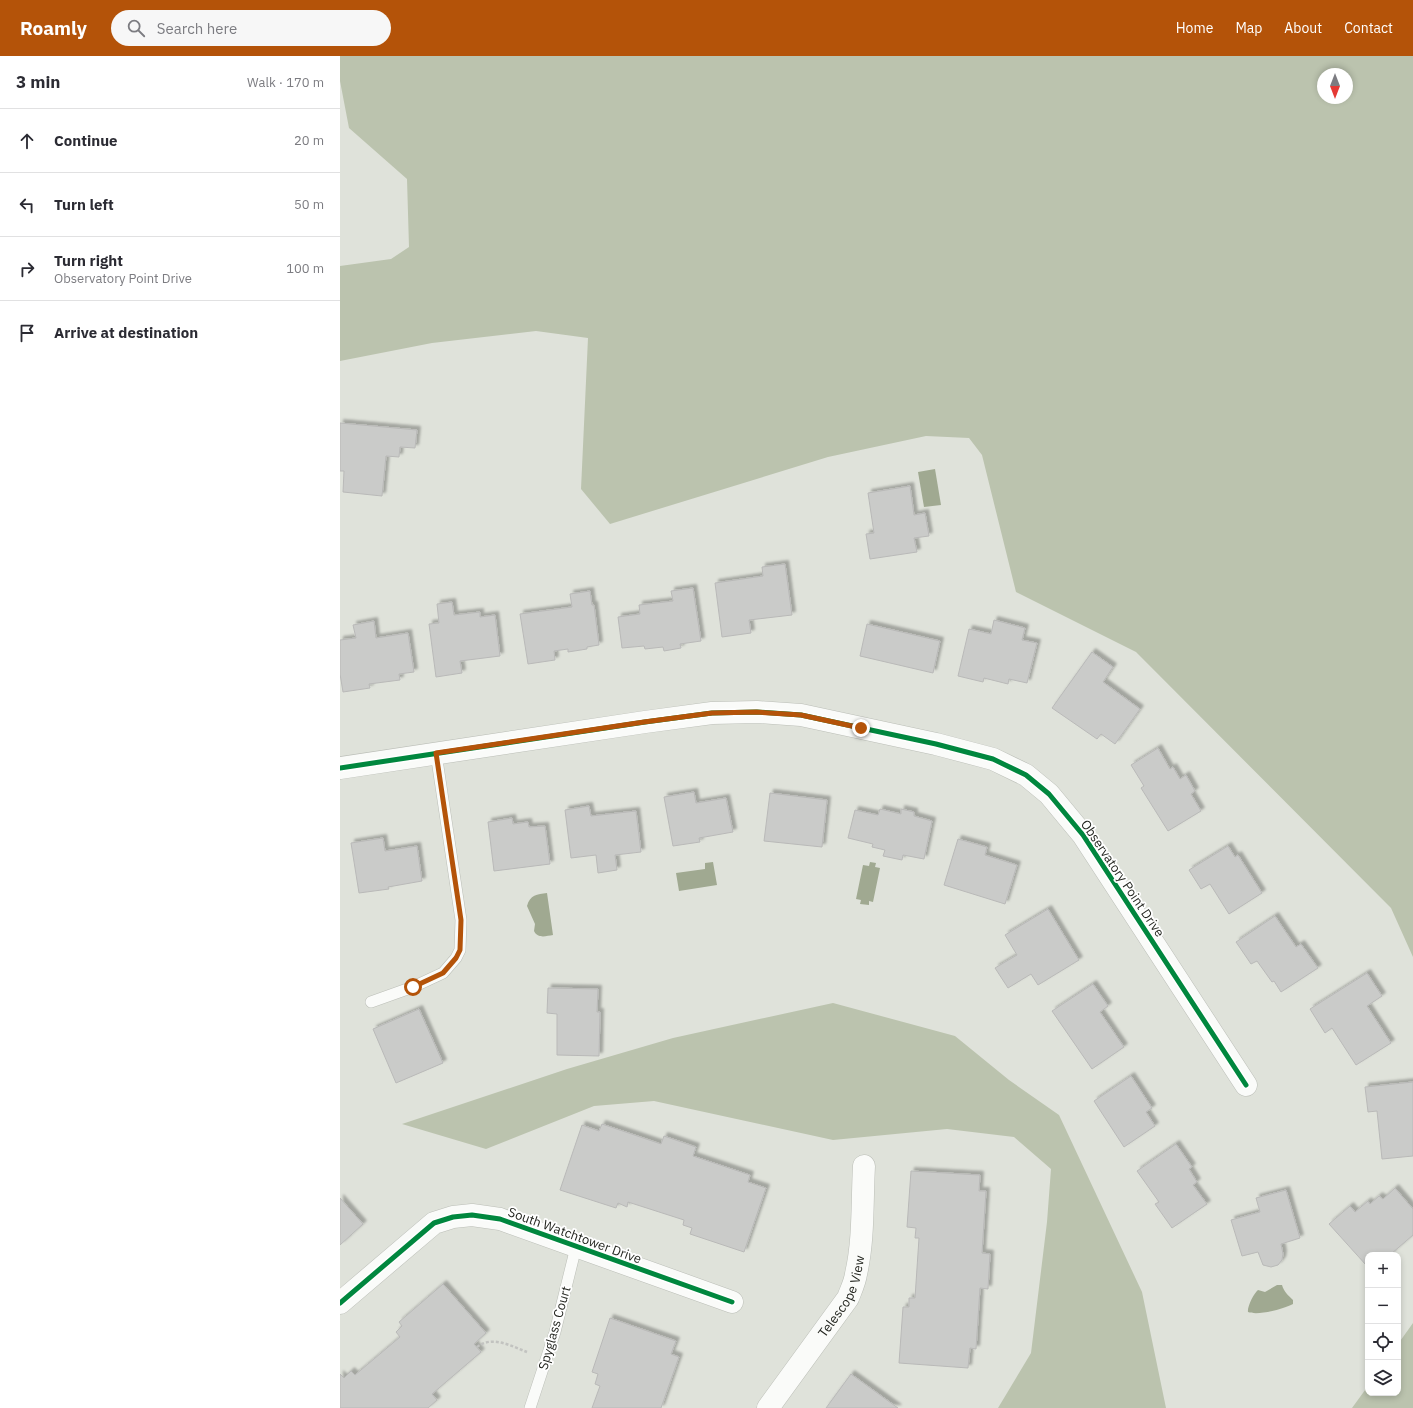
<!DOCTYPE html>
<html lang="en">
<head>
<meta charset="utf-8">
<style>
  body { margin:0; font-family:"IBM Plex Sans",sans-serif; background:#f7f7f7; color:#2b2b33 }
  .controls { position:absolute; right:12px; bottom:12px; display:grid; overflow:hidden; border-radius:8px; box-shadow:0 2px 6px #0003 }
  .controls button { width:36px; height:36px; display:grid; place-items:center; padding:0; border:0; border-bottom:1px solid #e1e1e2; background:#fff; color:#2b2b33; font:20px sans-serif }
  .compass { position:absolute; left:977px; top:12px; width:36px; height:36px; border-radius:50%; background:#fff; box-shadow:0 2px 6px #0003; rotate:180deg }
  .stop { position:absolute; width:12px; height:12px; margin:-9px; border:3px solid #b45309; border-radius:50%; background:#fff }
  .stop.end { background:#b45309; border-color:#fff; box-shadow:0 1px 4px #0008 }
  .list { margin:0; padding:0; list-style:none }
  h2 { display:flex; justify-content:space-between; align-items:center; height:52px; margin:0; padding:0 16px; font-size:17px }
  h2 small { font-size:13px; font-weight:400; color:#7c7c81 }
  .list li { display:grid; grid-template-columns:26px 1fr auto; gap:12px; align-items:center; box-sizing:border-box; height:64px; padding:0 16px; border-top:1px solid #e1e1e2 }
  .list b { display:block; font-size:15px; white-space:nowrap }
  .list p { margin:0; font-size:13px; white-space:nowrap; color:#7c7c81 }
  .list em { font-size:13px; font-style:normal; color:#7c7c81 }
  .icon { flex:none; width:22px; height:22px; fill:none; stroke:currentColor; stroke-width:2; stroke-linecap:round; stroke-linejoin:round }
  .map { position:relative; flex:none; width:1073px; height:1352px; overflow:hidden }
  header { display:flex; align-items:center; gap:24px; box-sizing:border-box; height:56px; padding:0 20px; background:#b45309; color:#fff }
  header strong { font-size:19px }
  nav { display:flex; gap:22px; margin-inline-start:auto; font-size:14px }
  .search { width:280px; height:36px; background:#f7f7f7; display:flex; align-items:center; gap:10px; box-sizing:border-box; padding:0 14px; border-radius:22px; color:#7c7c81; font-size:15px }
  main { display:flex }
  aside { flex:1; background:#fff }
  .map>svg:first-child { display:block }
  .forest { fill:#bbc3ae; fill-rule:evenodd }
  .water { fill:#a0a991 }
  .building { fill:#cacbc9; stroke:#b9b9b8; filter:url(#shadow) }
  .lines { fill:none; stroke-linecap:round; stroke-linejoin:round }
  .lane-casing { stroke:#bbbeb7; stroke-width:12 }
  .street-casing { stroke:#bbbeb7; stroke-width:23 }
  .path { stroke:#c2c3c0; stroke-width:2.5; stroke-dasharray:3 2; stroke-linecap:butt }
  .lane { stroke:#fafbf9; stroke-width:11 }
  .street { stroke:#fafbf9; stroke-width:22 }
  .cycleway-casing { stroke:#fff; stroke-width:8 }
  .cycleway { stroke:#00873e; stroke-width:5 }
  .route { stroke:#b45309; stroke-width:5 }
  .labels { text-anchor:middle; stroke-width:3.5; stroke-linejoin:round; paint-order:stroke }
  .street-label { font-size:13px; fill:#1f211b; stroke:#fff }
</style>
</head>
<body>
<header>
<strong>Roamly</strong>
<div class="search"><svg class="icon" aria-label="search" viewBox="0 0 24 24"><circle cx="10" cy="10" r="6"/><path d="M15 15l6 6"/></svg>Search here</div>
<nav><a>Home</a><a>Map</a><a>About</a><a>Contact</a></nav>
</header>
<main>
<aside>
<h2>3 min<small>Walk · 170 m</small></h2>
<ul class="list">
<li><svg class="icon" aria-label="ahead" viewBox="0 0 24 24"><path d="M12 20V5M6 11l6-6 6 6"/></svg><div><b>Continue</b></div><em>20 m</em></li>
<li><svg class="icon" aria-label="left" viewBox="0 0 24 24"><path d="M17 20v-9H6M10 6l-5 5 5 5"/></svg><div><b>Turn left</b></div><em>50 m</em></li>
<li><svg class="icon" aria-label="right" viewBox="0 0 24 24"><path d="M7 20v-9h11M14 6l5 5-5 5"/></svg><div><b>Turn right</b><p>Observatory Point Drive</p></div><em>100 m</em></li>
<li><svg class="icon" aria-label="arrive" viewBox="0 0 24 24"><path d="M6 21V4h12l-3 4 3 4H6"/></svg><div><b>Arrive at destination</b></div></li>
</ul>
</aside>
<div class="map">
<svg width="1073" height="1352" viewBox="0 0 1073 1352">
  <defs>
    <filter id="shadow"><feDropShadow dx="3.5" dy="-3.5" stdDeviation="1" flood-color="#0004"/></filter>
  </defs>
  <rect width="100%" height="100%" fill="#dfe2da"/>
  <g class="forest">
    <path d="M0,0H1073V901L1051,852L796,596L676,536L642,399L629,382L586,380L488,401L270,468L241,433L248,282L196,275L92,287L0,305V210L51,203L69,191L67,123L9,72L0,25ZM983,18H1007V42H983Z"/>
    <path d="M493,947L615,980L669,1024L719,1059L802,1236L826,1352H658L691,1297L707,1166L711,1113L674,1081L607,1073L493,1084L314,1045L254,1050L146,1093L62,1068L227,1013L333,982Z"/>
    <path d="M1073,1267V1352H1012L1028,1330V1337H1058V1288Z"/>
  </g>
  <g class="water">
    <path d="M595,413L601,449L584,451L578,416Z"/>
    <path d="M373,806L377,829L339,835L336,817L365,813V807Z"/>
    <path d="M530,806L536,807L535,811L540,812L533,846L529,845V849L520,848L521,844L516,843L523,809L529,810Z"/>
    <path d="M207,837L213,879C206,880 198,883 194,875L195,868L187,850C190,839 197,838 207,837Z"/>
    <path d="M937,1229H942C944,1236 948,1239 953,1244V1248C943,1253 918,1260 908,1256C907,1251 914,1237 918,1234L925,1236Z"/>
  </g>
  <g class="building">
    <path d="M0,367L77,374L75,392L60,391L59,401L46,400L42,440L3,436L4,415H0Z"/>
    <path d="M570,430L574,459L585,457L589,480L574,482L577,496L530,503L526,478L534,477L528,437Z"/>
    <path d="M445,508L452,559L409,564L411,577L382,581L375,527L423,520L422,511Z"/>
    <path d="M353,532L361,585L340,588L341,592L324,595L323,591L305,593L304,590L282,592L278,561L300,558L299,549L333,545L331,535Z"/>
    <path d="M250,535L252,549H254L259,589L247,591V593L228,596V593L214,595L215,604L188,608L180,558L232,551L230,538Z"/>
    <path d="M112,546L114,559L140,556V561L155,559L160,600L120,605L122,617L96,621L89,568L99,567L97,548Z"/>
    <path d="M654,564L685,572L682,584L697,587L687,627L669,623L668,628L644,622L643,626L618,620L629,573L651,578Z"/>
    <path d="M34,565L36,582L68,577L74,616L59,618L60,624L29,628L30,632L3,636L0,618V584L16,582L13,569Z"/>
    <path d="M527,568L600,585L593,617L520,600Z"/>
    <path d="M752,596L773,611L763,626L800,653L775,688L761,678L757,683L712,652Z"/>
    <path d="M818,692L830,713L833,711L840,723L846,719L855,735L851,738L861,755L828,775L801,732L804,730L791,709Z"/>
    <path d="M354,736L356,747L386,742L393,776L359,782L360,786L333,790L324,741Z"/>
    <path d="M430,737L487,744L482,791L424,785Z"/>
    <path d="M249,750L251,760L296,755L301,796L275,799L277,814L258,817L256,799L231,802L225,754Z"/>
    <path d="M540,753L561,758V753L574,756V760L592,765L584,803L563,799L562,804L543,800L545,794L532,791L533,788L508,782L515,754L538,759Z"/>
    <path d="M172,762L173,768L188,766L189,771L205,770L210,808L154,815L148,766Z"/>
    <path d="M43,782L45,795L77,790L82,825L48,831L49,833L19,837L11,787Z"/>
    <path d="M618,783L647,791L645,799L677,809L665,848L604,829Z"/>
    <path d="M888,790L895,801L898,799L922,837L889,858L870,828L861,833L849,814Z"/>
    <path d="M708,853L739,904L698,929L691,918L668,932L655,912L677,899L665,879Z"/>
    <path d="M935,860L956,891L961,888L978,912L941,936L934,925L932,926L917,905L911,908L896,886Z"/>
    <path d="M1027,917L1042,940L1027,950L1051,987L1016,1009L992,972L985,977L970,953Z"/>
    <path d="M753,928L768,950L760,956L784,991L752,1013L712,955Z"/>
    <path d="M208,932L258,933L257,956H260L259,1000L217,999V958L207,957Z"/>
    <path d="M79,953L103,1007L56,1027L33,973Z"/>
    <path d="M791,1020L812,1052L806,1056L815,1070L784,1091L754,1045Z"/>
    <path d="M1073,1026V1100L1042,1103L1037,1055L1028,1056L1025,1031Z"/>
    <path d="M262,1068L321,1088L324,1080L356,1091L353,1100L410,1119L408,1126L426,1132L404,1196L350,1178L352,1172L343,1169L344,1164L288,1146L287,1151L278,1147L276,1152L220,1134L242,1069L259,1075Z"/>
    <path d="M836,1088L852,1111L849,1113L857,1126L853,1129L867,1148L832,1172L815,1148L819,1146L797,1115Z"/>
    <path d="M571,1115L640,1119L639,1135H646L642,1197L650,1198L648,1233L640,1232L636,1293L630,1292L628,1312L559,1307L563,1251H569V1242H575L579,1182H575L576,1172L567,1171Z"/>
    <path d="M1055,1132L1073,1153V1179L1051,1198L1052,1199H1028V1207L1026,1209L989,1168L1010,1150L1015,1156L1028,1145L1030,1148L1039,1140L1043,1143Z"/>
    <path d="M946,1134L960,1182L941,1188L943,1198L942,1204L938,1209L931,1211L923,1209L918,1196L902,1200L891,1164L920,1156L916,1142Z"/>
    <path d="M0,1142L23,1168L0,1189Z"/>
    <path d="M103,1228L146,1277L134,1288L141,1296L92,1338L97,1344L88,1352H0V1318L4,1322L11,1315L15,1319L60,1281L56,1276L62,1270L59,1266Z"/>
    <path d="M270,1262L336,1285L331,1298L339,1301L321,1352H252L260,1330L255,1328L258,1318L252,1316Z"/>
    <path d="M511,1318L558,1352H486Z"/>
  </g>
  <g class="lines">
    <g class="lane-casing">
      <g id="lane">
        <path d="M31,946L73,931L103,917L116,902L120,894L121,864L96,697"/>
        <path d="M190,1352L215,1276L236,1191"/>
      </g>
    </g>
    <g class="street-casing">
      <g id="street">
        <path d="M0,712L305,666L372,657L417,656L461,659L596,688L653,703L686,719L709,738L743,779L906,1029"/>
        <path d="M0,1247L94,1167L113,1161L132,1159L160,1163L392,1246"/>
        <path id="s1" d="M428,1352L508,1242C511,1234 515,1226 516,1218C524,1183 522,1145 524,1110"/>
      </g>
    </g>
    <path class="path" d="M137,1291C152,1279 171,1290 187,1296"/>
    <use href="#lane" class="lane"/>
    <use href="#street" class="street"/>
    <g class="cycleway-casing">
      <g id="cycleway">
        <path d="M0,712L305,666L372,657L417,656L461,659L596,688L653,703L686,719L709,738L743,779L906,1029"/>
        <path d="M0,1247L94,1167L113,1161L132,1159L160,1163L392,1246"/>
      </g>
    </g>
    <use href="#cycleway" class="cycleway"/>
  </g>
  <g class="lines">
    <path class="route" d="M73,931L103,917L116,902L120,894L121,864L96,697L304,666L372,657L416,656L461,659L521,672"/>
  </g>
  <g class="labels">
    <g class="street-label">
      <text transform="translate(783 822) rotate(56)" y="5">Observatory Point Drive</text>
      <text transform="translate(235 1179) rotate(20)" y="5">South Watchtower Drive</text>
      <text dy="5" stroke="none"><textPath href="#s1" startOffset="135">Telescope View</textPath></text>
      <text transform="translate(214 1272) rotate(-74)" y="5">Spyglass Court</text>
    </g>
  </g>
</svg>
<div class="controls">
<button>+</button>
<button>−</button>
<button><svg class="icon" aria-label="locate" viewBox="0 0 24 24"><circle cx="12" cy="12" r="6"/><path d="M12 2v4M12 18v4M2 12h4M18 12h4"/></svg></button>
<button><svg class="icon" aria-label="layers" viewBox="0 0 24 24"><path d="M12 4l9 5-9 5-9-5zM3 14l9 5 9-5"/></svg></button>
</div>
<svg class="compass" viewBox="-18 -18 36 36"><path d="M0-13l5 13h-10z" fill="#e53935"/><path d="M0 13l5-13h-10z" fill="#7c7c81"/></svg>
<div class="stop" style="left:73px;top:931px"></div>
<div class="stop end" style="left:521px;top:672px"></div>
</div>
</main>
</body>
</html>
